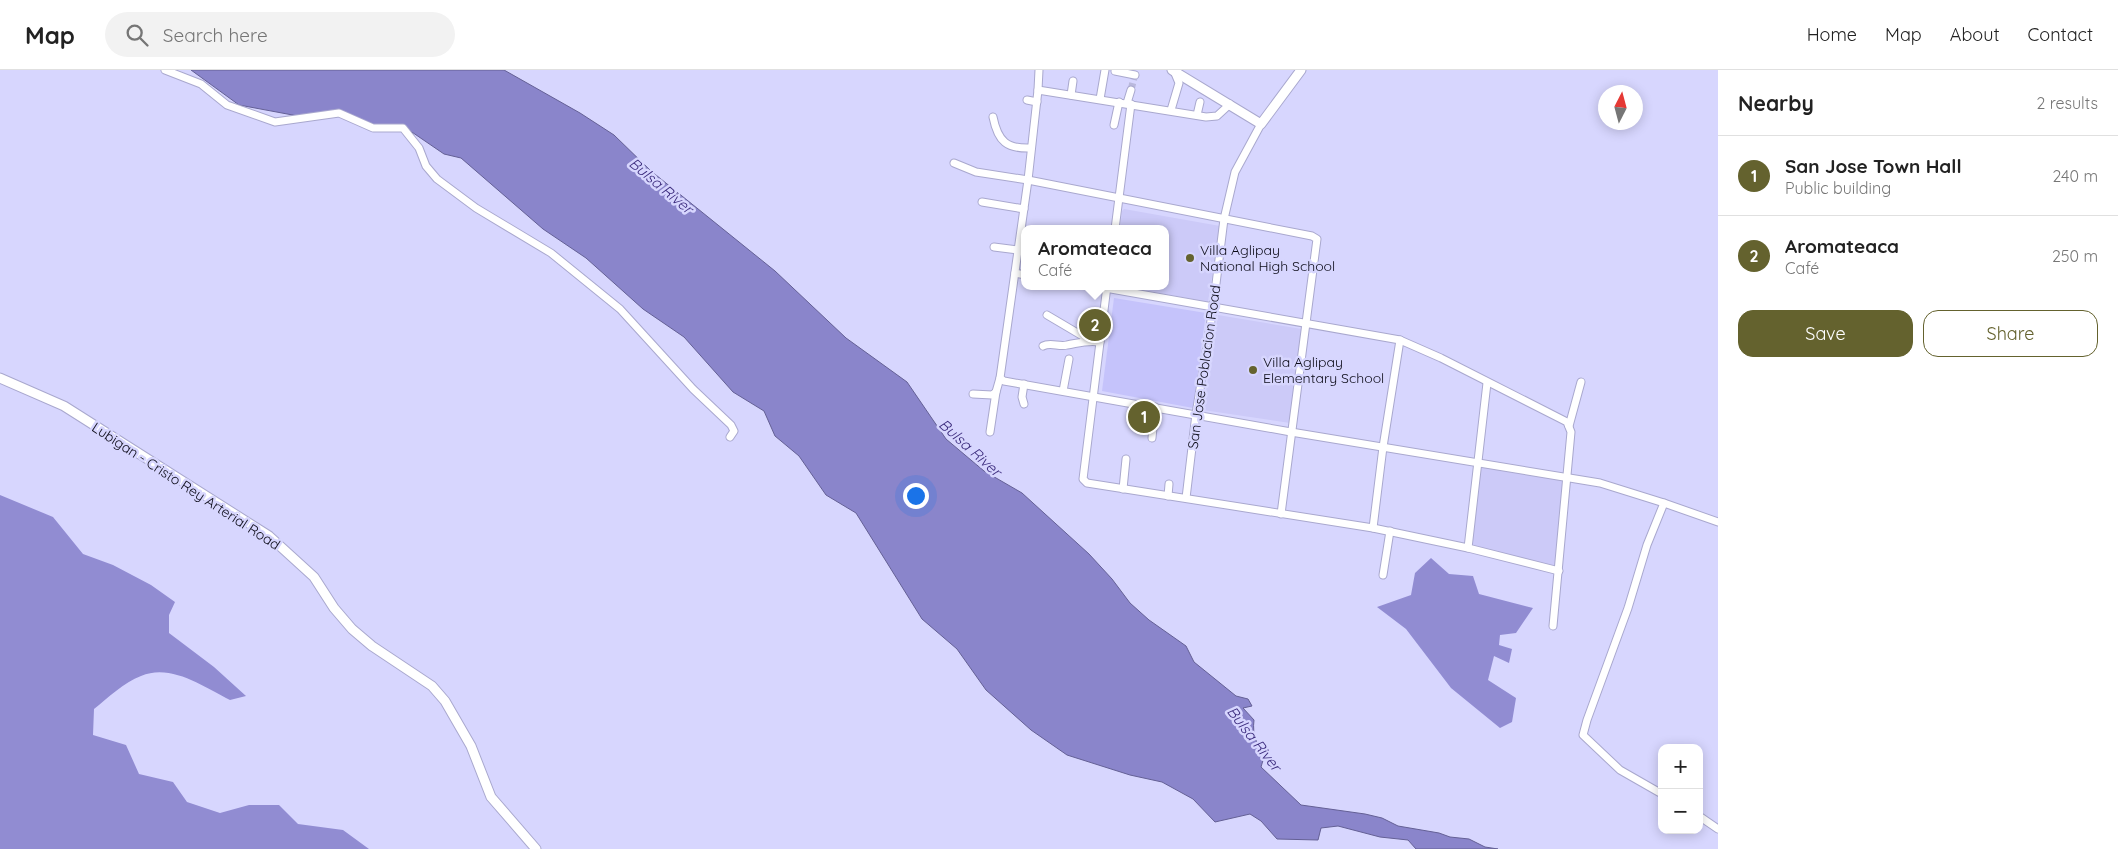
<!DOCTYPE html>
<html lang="en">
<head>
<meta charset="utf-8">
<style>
  body { margin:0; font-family:Quicksand,sans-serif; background:#f2f2f2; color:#222 }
  .controls { position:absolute; right:15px; bottom:15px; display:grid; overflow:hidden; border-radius:10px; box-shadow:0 2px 12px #0003 }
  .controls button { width:45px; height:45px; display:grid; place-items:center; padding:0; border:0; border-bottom:1px solid #e0e0e0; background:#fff; color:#222; font:25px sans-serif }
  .compass { position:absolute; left:1598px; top:15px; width:45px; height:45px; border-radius:50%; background:#fff; box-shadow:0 2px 12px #0003; rotate:6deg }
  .you { position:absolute; left:915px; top:425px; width:18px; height:18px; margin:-12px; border:4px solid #fff; border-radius:50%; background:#1a73e8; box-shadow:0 0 0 8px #1a73e833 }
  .badge { display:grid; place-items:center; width:32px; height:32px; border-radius:50%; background:#64622e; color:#fff; font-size:16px; font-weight:700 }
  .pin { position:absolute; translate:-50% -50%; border:2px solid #fff; box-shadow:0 1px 5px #0006 }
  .popup { position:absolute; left:1021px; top:155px; width:148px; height:65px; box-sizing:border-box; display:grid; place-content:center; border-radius:10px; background:#fff; filter:drop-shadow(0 1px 4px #0005); font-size:16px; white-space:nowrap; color:#767676 }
  .popup b { font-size:19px; color:#222 }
  .popup::after { content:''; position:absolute; left:50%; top:100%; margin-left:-10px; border:10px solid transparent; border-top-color:#fff }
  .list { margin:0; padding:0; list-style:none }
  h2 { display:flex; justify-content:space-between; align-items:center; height:65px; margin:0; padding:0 20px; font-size:21px }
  h2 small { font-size:16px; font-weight:400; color:#767676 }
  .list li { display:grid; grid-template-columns:32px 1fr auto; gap:15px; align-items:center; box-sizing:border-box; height:80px; padding:0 20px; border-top:1px solid #e0e0e0 }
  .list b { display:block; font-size:19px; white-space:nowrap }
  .list p { margin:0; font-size:16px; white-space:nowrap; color:#767676 }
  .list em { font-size:16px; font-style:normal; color:#767676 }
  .actions { display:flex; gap:10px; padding:15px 20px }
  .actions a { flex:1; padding:11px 0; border:1px solid #64622e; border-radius:15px; text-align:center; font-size:18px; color:#64622e }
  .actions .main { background:#64622e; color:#fff }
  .icon { flex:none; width:28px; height:28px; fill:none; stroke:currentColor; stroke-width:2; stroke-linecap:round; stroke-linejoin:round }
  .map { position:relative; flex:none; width:1718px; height:779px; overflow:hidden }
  header { display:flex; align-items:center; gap:30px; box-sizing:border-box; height:70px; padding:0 25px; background:#fff; border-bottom:1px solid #e0e0e0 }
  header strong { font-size:24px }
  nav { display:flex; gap:28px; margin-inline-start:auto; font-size:18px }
  .search { width:350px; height:45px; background:#f2f2f2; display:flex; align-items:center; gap:12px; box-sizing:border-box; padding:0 18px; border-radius:28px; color:#767676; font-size:19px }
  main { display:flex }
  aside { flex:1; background:#fff }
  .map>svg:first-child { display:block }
  .built { fill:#cccaf8 }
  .green { fill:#c5c3fb }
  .forest { fill:#918cd2 }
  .water { fill:#8a85cb; stroke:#646095 }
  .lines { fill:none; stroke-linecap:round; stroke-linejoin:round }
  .minor-tunnel { stroke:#b9b8dc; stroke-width:7; stroke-dasharray:7 3.5; stroke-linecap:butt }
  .minor-casing { stroke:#a9a8ce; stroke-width:9 }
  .major-casing { stroke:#a9a8ce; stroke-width:11 }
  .minor { stroke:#fff; stroke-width:7 }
  .major { stroke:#fff; stroke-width:9 }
  .poi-dot { fill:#64622e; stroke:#d7d6fe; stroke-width:2 }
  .labels { text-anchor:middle; stroke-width:5; stroke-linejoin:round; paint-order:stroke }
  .poi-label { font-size:14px; fill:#0c0b18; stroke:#d7d6fe; text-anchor:start }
  .street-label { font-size:14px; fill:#0c0b18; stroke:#d7d6fe }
  .water-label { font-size:15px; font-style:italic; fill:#3b2b7d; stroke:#d7d6fe }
</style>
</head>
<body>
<header>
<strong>Map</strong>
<div class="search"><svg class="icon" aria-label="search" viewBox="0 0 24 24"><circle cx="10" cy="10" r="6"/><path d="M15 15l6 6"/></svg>Search here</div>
<nav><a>Home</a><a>Map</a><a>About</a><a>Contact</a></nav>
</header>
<main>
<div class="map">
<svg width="1718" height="779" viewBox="0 0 1718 779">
  <rect width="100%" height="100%" fill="#d7d6fe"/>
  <g class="built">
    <path d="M1124,139L1220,156L1208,232L1123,216H1165V159H1120L1122,141Z"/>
    <path d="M1218,245L1302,259L1290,353L1203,340Z"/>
    <path d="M1481,397L1563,411L1556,498L1471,475Z"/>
  </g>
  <path class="green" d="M1114,228L1206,243L1193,338L1102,321Z"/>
  <g class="forest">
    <path d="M0,425L53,447L83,484L113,495L151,515L175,532L169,545V563L214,597L246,626L230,630C204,617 171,593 141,606C124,612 108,628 94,639L93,665L126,675L139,704L173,712L187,732L220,743L249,735H279L298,754L343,760L369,779H0Z"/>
    <path d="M1431,488L1449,504L1473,506L1479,524L1533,538L1516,563L1500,565L1499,575L1512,579L1509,593L1494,586L1488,610L1516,628L1512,652L1500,658L1451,618L1406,559L1377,537L1411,525L1415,503Z"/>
  </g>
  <path class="water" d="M191,0H504L580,43L614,65L651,101L775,201L846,268L907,312L946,369L984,401L1022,423L1089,484L1112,509L1130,533L1149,550L1186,576L1194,592L1236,626L1248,629L1252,636L1243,638L1254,650C1252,665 1257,674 1264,687L1261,697L1301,735L1365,744L1382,748L1398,756L1439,763L1450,767L1469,769L1485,777L1498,779H1416L1408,770L1380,767L1338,756L1321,758L1318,770L1277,769L1261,751L1250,744L1215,752L1193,729L1162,712L1130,705L1067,685L1031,660L986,620L957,579L922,549L856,443L826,425L799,386L775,366L764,341L733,322L684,267L643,239L586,188L543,159L461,88L444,84L403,56H375L339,40L298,46L239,35Z"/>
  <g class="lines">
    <path class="minor-tunnel" d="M1131,20L1134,8"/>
    <g class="minor-casing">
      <g id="minor">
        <path d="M165,0L201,14L227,35L275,52L339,43L373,58H403L419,78L426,96L437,109L476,138L551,183L620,239L693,319L731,355L734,361L730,367"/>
        <path d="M1115,1L1135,5"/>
        <path d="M1038,20L1039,0"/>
        <path d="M1071,25L1073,11"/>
        <path d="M1100,29L1105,0"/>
        <path d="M1027,30L1037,32"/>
        <path d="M1127,33L1131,20"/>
        <path d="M1230,34L1217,46L1206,47L1038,20L1028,110L1000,308L1004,311L1291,362L1600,413L1664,433L1718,452"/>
        <path d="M1171,40L1179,13L1174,1"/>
        <path d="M1197,45L1200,32"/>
        <path d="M993,47C998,72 1007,79 1031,78"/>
        <path d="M1114,55L1119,32"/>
        <path d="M954,93L976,102L1028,110L1312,166L1317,169L1281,444"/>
        <path d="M982,132L1024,139"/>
        <path d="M1115,159L1131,34"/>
        <path d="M994,177L1018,180"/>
        <path d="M1015,203L1025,205"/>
        <path d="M1094,216L1400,270L1441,288L1567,352L1571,362L1553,556"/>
        <path d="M1107,216L1083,409L1087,413L1373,458L1468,478L1487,313"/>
        <path d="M1047,245L1091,271"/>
        <path d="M1043,276C1050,272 1059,277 1067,275C1079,273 1087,270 1100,272"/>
        <path d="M1024,314L1022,327L1024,334"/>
        <path d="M1063,321L1069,289"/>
        <path d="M973,324L992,325L996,322L1000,308"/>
        <path d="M1569,356L1581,312"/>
        <path d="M990,362L996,322"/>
        <path d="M1152,368L1155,337"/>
        <path d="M1123,419L1126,389"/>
        <path d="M1168,426L1169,414"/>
        <path d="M1186,428L1196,344L1213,238L1224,149L1235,102L1261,54"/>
        <path d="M1373,458L1383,377L1400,270"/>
        <path d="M1468,478L1559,501"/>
        <path d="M1383,505L1390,461"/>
        <path d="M1662,724L1620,700L1583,665L1587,650L1628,538L1647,475L1664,433"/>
        <path d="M1699,746L1718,759"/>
      </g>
    </g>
    <g class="major-casing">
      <g id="major">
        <path d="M1172,0L1261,54L1301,0"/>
        <path d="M0,308L64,336L269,466L314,507L334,538L352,559L372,576L432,616L445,631L471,676L491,727L536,779"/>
      </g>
    </g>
    <use href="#minor" class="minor"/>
    <use href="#major" class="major"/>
  </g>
  <g class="poi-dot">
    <circle cx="1190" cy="188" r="5"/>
    <circle cx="1253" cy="300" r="5"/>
  </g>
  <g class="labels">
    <g class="poi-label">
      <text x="1200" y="185">Villa Aglipay<tspan x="1200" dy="16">National High School</tspan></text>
      <text x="1263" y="297">Villa Aglipay<tspan x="1263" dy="16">Elementary School</tspan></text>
    </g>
    <g class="street-label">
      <text transform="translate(1204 297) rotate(-82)" y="5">San Jose Poblacion Road</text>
      <text transform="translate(186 416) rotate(33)" y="5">Lubigan - Cristo Rey Arterial Road</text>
    </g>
    <g class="water-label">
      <text transform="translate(661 116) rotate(40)" y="5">Bulsa River</text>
      <text transform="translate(970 378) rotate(42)" y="5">Bulsa River</text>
      <text transform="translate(1254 669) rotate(52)" y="5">Bulsa River</text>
    </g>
  </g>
</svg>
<div class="controls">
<button>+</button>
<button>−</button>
</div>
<svg class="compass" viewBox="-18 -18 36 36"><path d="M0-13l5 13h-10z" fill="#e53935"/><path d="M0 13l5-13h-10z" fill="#767676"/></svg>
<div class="you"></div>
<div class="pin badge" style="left:1144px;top:347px">1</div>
<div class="pin badge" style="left:1095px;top:255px">2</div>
<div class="popup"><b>Aromateaca</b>Café</div>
</div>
<aside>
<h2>Nearby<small>2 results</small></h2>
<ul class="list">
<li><span class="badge">1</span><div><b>San Jose Town Hall</b><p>Public building</p></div><em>240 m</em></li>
<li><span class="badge">2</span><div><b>Aromateaca</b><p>Café</p></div><em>250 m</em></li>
</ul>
<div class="actions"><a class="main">Save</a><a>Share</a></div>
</aside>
</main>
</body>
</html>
